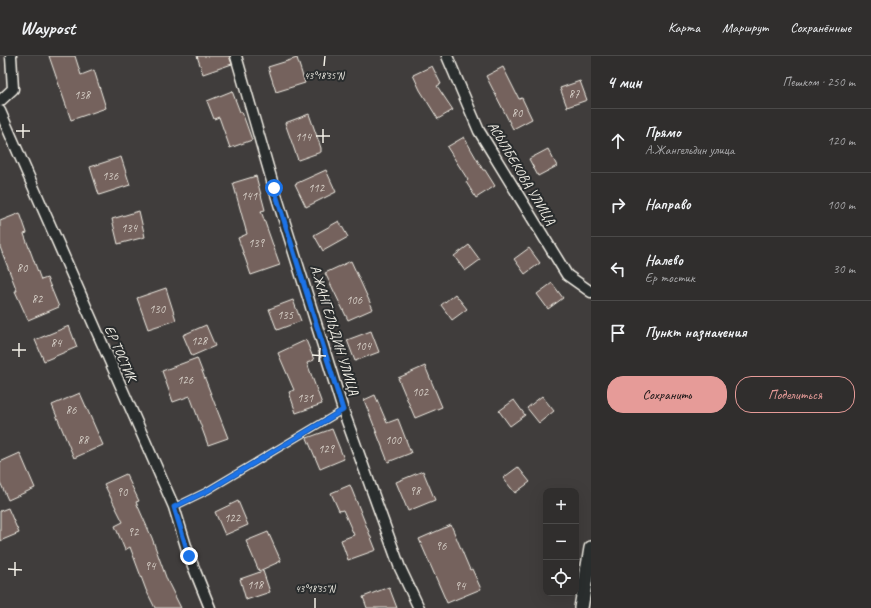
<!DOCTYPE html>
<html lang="ru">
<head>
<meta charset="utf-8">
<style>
  body { margin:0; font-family:Caveat,sans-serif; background:#3c3a39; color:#f1f3f6 }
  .controls { position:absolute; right:12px; bottom:12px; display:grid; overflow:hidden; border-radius:8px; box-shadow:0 4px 16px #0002 }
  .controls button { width:36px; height:36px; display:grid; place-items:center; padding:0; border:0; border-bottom:1px solid #4b4a49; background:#302e2d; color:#f1f3f6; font:20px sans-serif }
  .stop { position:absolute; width:12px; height:12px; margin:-9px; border:3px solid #1a73e8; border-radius:50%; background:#fff }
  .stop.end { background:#1a73e8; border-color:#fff; box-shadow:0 1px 4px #0008 }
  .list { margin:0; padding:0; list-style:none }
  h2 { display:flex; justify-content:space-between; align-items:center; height:52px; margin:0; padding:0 16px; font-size:17px }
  h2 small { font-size:13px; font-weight:400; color:#a8a8aa }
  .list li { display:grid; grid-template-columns:26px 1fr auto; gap:12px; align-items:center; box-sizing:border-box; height:64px; padding:0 16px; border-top:1px solid #4b4a49 }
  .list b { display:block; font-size:15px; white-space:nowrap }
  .list p { margin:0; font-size:13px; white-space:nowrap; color:#a8a8aa }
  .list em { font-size:13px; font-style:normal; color:#a8a8aa }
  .actions { display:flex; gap:8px; padding:12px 16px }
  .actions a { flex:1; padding:9px 0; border:1px solid #e69b98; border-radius:16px; text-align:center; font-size:14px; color:#e69b98 }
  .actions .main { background:#e69b98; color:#111 }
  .icon { flex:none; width:22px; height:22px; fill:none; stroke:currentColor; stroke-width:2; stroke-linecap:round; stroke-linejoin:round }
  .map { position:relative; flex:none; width:591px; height:552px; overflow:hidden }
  header { display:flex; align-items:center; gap:24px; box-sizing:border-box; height:56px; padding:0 20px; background:#302e2d; border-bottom:1px solid #4b4a49 }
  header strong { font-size:19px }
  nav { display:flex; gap:22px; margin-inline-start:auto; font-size:14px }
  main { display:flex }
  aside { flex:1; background:#302e2d }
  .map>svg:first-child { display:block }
  .building { fill:#74625d; stroke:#f4f1e8 }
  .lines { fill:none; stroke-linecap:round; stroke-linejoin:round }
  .service-casing { stroke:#f4f1e8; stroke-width:8 }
  .minor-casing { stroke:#f4f1e8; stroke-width:13 }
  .tertiary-casing { stroke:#f4f1e8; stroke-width:16 }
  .service { stroke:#2a2d2e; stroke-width:5 }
  .minor { stroke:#2a2d2e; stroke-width:10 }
  .tertiary { stroke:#2a2d2e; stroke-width:13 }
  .route { stroke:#1a73e8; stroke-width:5 }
  .ticks { fill:none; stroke:#f4f1e8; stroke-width:1.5 }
  .labels { text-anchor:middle; stroke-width:4; stroke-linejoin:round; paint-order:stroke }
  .number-label { font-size:12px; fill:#d4cdc5 }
  .street-label { font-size:14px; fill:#f4f1e8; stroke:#2a2d2e }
  .ticks-label { font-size:10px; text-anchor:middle; fill:#f4f1e8; stroke:#2a2d2e; stroke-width:4; stroke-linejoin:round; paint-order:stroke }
</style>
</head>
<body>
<header>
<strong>Waypost</strong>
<nav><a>Карта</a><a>Маршрут</a><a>Сохранённые</a></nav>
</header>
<main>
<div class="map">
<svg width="591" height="552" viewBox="0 0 591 552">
  <rect width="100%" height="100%" fill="#403d3c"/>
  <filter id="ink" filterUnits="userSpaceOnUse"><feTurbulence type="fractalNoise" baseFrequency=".025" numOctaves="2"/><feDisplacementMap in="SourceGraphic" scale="8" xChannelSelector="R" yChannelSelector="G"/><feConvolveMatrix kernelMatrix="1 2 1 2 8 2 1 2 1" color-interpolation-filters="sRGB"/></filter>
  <g filter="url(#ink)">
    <g class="building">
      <path d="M49,0H75L81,19L94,14L106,52L71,64Z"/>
      <path d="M197,0H229L232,8L203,18Z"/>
      <path d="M297,2L305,27L276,36L268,11Z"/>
      <path d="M432,10L441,28L437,30L453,54L438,63L420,34L413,19Z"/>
      <path d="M503,11L519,43L522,42L532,63L513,73L486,20Z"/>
      <path d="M580,25L587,44L567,51L560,32Z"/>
      <path d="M232,35L240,56H242L252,84L230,92L219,61L214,63L207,45Z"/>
      <path d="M309,58L321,92V96L298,104L285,67Z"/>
      <path d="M464,81L483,114H485L495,130L476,142L466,126L468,124L447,91Z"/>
      <path d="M548,93L557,110L538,120L529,103Z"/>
      <path d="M121,101L130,129L99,139L90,111Z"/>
      <path d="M326,114L336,136L306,151L295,128Z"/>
      <path d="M256,120L265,154L261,155L280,209L251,219L238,182L247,178L233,127Z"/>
      <path d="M139,155L145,181L118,188L112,163Z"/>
      <path d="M20,157L27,177L24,178L41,224L47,222L59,251L28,264L15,235H17L0,191V165Z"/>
      <path d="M339,165L348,181L323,195L314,179Z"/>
      <path d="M469,189L480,204L465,215L454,200Z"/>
      <path d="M529,192L540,207L525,218L514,203Z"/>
      <path d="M351,205L373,253L348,264L325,217Z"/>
      <path d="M552,227L563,242L548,253L537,238Z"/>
      <path d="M166,232L176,264L148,273L137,242Z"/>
      <path d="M455,238L467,253L452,264L441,249Z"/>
      <path d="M293,244L301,265L277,274L269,253Z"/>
      <path d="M206,269L215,290L192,300L183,279Z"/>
      <path d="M69,270L77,291L44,305L35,284Z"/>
      <path d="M371,275L379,296L355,305L347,284Z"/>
      <path d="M306,284L314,304L307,307L322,348L296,357L289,336L294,334L278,297Z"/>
      <path d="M197,302L228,382L208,389L190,340L173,346L162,315Z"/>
      <path d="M425,310L442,351L415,362L398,322Z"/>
      <path d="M80,337L103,389L74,402L52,349Z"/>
      <path d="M375,339L387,367L398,363L411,397L388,406L364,344Z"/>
      <path d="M542,340L554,355L539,367L527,352Z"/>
      <path d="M514,344L525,359L510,370L499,355Z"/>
      <path d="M332,373L344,403L320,413L307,382Z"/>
      <path d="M20,397L35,432L8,444L0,426V406Z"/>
      <path d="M518,411L530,426L515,437L503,422Z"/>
      <path d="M423,415L435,444L408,455L396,426Z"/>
      <path d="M126,418L139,445L136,446L152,482L167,524L181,552H155L146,534L130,491L125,494L115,470L123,466L104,428Z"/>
      <path d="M350,429L376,494L348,504L341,484L354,479L343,454L339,455L331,437Z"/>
      <path d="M238,445L248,469L225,479L215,456Z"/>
      <path d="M8,452L19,477L0,485V455Z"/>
      <path d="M451,469L470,514L472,513L481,533L447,547L419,483Z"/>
      <path d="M268,476L281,505L259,515L246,485Z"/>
      <path d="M263,515L270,536L246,544L240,523Z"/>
      <path d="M389,531L397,552H367L363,541Z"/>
    </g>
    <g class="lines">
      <g class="service-casing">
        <path id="service" d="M174,451L207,435L343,354"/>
      </g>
      <g class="minor-casing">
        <g id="minor">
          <path d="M236,0L274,132L343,354L400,512L419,552"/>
          <path d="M447,0L479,75L567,219L591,236"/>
          <path d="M0,45L13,33L11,0"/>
          <path d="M0,55L174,451L189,500L210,552"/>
        </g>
      </g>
      <g class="tertiary-casing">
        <path id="tertiary" d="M581,552L591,492"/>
      </g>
      <use href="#service" class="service"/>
      <use href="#minor" class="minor"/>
      <use href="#tertiary" class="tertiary"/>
    </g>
  </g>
  <g class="lines" filter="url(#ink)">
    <path class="route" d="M189,500L174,451L207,435L343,354L274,132"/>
  </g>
  <path class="ticks" d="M324,10L325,0M16,75H30M316,80H330M23,82V68M323,87V73M12,294H26M312,299L326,300M19,301V287M319,306L320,292M8,513L22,514M15,520V506M315,552V542"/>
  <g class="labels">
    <g class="number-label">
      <text x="574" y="42">87</text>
      <text x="82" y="43">138</text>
      <text x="517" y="61">80</text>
      <text x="303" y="85">114</text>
      <text x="110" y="124">136</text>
      <text x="316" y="136">112</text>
      <text x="249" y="144">141</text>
      <text x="129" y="176">134</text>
      <text x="256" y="191">139</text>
      <text x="22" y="216">80</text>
      <text x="37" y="247">82</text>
      <text x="354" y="248">106</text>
      <text x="157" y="257">130</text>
      <text x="285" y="263">135</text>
      <text x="199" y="289">128</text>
      <text x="56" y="291">84</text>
      <text x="363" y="294">104</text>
      <text x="185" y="328">126</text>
      <text x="420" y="340">102</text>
      <text x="305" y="346">131</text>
      <text x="71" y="358">86</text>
      <text x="83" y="388">88</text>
      <text x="393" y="388">100</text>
      <text x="326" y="397">129</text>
      <text x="415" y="439">98</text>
      <text x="122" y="440">90</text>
      <text x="232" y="466">122</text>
      <text x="133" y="480">92</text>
      <text x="441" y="494">96</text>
      <text x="150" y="514">94</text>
      <text x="255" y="533">118</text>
      <text x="460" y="534">94</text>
    </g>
    <g class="street-label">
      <text transform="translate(522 117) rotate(59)" y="5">АСЫЛБЕКОВА УЛИЦА</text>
      <text transform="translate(335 274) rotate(73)" y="5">А.ЖАНГЕЛЬДИН УЛИЦА</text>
      <text transform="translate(121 297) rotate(66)" y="5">ЕР ТОСТИК</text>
    </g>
  </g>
  <g class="ticks-label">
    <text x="324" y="23">43°18'35"N</text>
    <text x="315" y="536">43°18'35"N</text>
  </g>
</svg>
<div class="controls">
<button>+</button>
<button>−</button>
<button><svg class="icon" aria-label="locate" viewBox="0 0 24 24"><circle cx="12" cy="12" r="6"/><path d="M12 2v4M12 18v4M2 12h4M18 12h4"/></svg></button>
</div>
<div class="stop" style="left:274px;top:132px"></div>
<div class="stop end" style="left:189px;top:500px"></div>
</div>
<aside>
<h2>4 мин<small>Пешком · 250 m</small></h2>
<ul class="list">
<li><svg class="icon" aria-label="ahead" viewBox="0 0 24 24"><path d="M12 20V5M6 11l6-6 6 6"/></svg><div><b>Прямо</b><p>А.Жангельдин улица</p></div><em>120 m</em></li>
<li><svg class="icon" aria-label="right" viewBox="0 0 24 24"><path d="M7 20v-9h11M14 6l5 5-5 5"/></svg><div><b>Направо</b></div><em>100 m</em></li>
<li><svg class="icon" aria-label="left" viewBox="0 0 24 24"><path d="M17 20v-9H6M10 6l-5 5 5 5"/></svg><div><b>Налево</b><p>Ер тостик</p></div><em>30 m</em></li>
<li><svg class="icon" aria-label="arrive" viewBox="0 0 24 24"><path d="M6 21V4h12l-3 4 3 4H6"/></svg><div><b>Пункт назначения</b></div></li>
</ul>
<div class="actions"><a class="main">Сохранить</a><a>Поделиться</a></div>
</aside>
</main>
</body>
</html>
